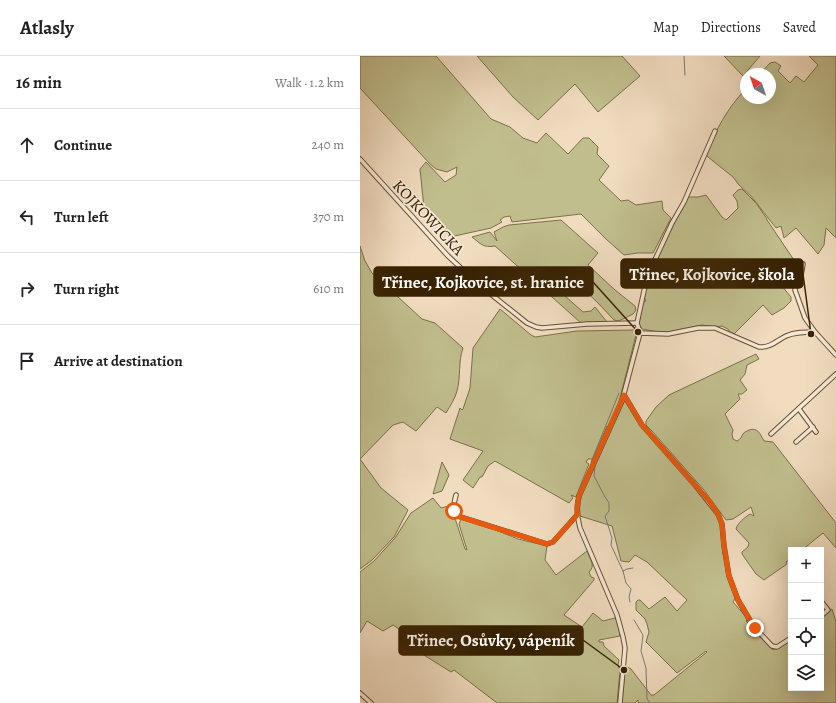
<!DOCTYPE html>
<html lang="en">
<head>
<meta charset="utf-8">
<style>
  body { margin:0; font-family:Alegreya,serif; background:#f2f2f2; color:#202124 }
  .controls { position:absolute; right:12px; bottom:12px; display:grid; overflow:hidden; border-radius:0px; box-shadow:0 4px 16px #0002 }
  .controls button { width:36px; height:36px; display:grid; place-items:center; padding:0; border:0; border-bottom:1px solid #e0e0e0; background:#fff; color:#202124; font:20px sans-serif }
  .compass { position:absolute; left:380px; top:12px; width:36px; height:36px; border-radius:50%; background:#fff; box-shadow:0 4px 16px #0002; rotate:320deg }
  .stop { position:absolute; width:12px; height:12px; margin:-9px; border:3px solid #ea580c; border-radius:50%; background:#fff }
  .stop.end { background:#ea580c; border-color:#fff; box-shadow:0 1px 4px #0008 }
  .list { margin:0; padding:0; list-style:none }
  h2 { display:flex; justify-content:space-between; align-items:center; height:52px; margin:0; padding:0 16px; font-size:17px }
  h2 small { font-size:13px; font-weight:400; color:#757577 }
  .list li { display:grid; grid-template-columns:26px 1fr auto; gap:12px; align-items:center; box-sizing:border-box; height:72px; padding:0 16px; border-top:1px solid #e0e0e0 }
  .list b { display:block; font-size:15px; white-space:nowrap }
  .list em { font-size:13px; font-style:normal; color:#757577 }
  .icon { flex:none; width:22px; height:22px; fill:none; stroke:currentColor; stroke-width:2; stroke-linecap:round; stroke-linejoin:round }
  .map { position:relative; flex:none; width:476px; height:647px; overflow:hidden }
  header { display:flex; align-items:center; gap:24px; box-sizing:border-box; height:56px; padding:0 20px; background:#fff; border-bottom:1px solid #e0e0e0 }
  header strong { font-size:19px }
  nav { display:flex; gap:22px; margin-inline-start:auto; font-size:14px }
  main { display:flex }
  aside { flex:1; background:#fff }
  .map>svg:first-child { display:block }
  .green { fill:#c1be8e; stroke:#7c7048 }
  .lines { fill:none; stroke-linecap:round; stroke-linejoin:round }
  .stream { stroke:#777c73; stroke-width:1 }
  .minor-casing { stroke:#665032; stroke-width:5.5 }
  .minor { stroke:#f6e8d6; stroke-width:3.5 }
  .route { stroke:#ea580c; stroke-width:5 }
  .labels { text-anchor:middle; stroke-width:3.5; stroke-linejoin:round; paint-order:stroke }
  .street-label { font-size:16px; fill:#382202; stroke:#f6e8d6 }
  .leader { fill:none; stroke:#382202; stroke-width:1.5 }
  .callout-dot { fill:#382202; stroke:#f6e8d6; stroke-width:1.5 }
  .callout { fill:#382202; stroke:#382202; stroke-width:1.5 }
  .callout-label { font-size:17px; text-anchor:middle; font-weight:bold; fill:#fff }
</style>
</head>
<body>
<header>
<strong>Atlasly</strong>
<nav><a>Map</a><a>Directions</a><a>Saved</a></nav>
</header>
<main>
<aside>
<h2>16 min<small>Walk · 1.2 km</small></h2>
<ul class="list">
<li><svg class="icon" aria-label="ahead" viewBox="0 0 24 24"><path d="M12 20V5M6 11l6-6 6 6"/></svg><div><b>Continue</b></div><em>240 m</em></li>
<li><svg class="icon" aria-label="left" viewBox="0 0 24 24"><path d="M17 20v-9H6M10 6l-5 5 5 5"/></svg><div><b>Turn left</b></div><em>370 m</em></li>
<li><svg class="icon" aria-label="right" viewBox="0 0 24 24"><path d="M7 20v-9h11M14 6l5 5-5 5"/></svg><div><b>Turn right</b></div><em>610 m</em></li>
<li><svg class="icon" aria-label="arrive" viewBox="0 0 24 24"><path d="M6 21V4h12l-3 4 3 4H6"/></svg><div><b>Arrive at destination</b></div></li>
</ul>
</aside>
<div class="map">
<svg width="476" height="647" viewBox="0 0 476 647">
  <rect width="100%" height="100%" fill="#f1dcc0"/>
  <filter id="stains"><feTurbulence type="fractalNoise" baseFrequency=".005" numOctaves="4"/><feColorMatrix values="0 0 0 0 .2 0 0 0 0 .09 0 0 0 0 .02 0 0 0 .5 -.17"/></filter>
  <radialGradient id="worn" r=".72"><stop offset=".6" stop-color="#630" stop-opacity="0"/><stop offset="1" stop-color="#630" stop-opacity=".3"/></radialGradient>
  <g class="green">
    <path d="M0,0H76L131,63L150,71L163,82L177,87L186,77L208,98L223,82H229L238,91L237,98L249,110L239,124L261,145L268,144L276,149L302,145L303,154L311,162L293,197H278L264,199L247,184L221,158L152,166L150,160L144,161L140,164L142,166L131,172L90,181L64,152L60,113L66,106L85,126L96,119L97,111L87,116L76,113L70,108L0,32Z"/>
    <path d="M117,0H262L280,20L238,56L215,28L178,64L153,41Z"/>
    <path d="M364,0H400L383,20Z"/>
    <path d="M449,0H476V182L466,172L464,189L458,198L436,172L424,182L421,170L416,172L391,140L379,129L373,121L348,101L346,98C356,74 367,52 386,33V42H410V18H400L410,7L415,6L421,10L418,15L430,27L436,20L444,26L458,9Z"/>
    <path d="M382,133L396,147L407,163V164L438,210V214L433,215L425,219L421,229L431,241V245L424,252L412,259L403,249L374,278L370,276L368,273L362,270L356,271L342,269L304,277L282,273L279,268L283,246L286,245L284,241C291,205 310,173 328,141H338L346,139L362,161L366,164L378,152L377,145L373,139L378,134Z"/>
    <path d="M201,164L238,197L228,209L255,234L275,250L276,254L273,258L263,263L258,265L254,264L238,247L216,226L208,231L204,236L205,240L223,256L231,255L235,251L247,266L221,267L135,190C123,192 121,188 112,181L130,176L137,185L134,176L143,171L149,169Z"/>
    <path d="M0,190L5,205L12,217L62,263L75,267L103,292C98,306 101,321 97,335C95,343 90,350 86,357L77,351L56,375L43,366L33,369L0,403L21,432L48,454L34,481L12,504L0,513Z"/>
    <path d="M140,253L171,279L175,281L217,275L274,274L277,275L259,346L266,345L292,382L347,445L360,465L363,497L375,542L373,546L388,563L386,565L413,594L431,582V632H461V561L472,553L476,566V647H278V644L275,647H262L265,610L271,613L291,639H294L347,596L346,595L317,617L286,586L289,576L287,568L285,563L276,554V546L278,544H280L289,553L305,541L317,555L327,544L287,506L275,499L269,506L261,505L252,470L220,460C216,436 240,398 250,376L247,370L233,403H228L226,406L229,408L216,441L211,439L213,442L209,447L135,405L128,410L122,421H120L113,432L103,424L123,395L90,383L100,352L102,354L103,353L110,332L113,292Z"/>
    <path d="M396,298L399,303L387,309L385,318L380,324L387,334L382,338H378L380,343L365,358L373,374L372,378L373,383L377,385C381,383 381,381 383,378C384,376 387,375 389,374C398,371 400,378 404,385L413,386L476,467V492L463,477L442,494H431V503L426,506L427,508L404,524L396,518L382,498V496L388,491L389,487L376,473C377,468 385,461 390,458L394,460L391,451L373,463L366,464L344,434L292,375L286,369V365L296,351L309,339Z"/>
    <path d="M82,406L89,419L82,435L73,438Z"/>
    <path d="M73,442L81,452L93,449V456L105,493L107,494L99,468L101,463L131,472L158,483L187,490L185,504L196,519L227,495C230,503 236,510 229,516L231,521L234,522V524L204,559L222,571L233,557L243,565L255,562L258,567L260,580L239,584V586H243L244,590L259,604L258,609L260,615L257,647H137L94,614L91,616L59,596L57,591L60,587L33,569L23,575L7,565L0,577V516L14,505L35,482L51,457Z"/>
  </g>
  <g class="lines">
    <g class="stream">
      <path d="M324,0L325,19"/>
      <path d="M231,406L259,337"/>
      <path d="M235,410L234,420L245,441L249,447V455L245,460L252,482L251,489L263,515L266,527L271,533L269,541L270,546"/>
      <path d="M263,515L267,513L273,512"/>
      <path d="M274,564L283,579L281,595L286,612L287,643L290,647"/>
    </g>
    <g class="minor-casing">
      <g id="minor">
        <path d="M0,103L88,200L117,227L167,267L176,271L182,272L227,268L277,267"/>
        <path d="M443,208L441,220L435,229V234L445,262L455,276"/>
        <path d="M280,277L277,267L287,221L312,167L324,146L355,75"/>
        <path d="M264,339L282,369L335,429L358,458L362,468L364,490L369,520L378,544L391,566L395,572L412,590L417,591L431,582"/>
        <path d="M439,353L456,376"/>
        <path d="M411,378L476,318"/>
        <path d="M436,386L453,371"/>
        <path d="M96,439C94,447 92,454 98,460L187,488L193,486L217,459"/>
        <path d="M461,545L468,554L461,560"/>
        <path d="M0,637L11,647"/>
        <path d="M260,647L265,592L263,581L257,559L220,472C217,461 216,451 219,440L262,345L280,277L308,278L338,272H355L399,291C410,292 416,285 426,280C435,276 445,276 455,276L476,299"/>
      </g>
    </g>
    <use href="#minor" class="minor"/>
  </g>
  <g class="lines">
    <path class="route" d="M94,455L97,459L100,461L187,488L193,486L217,459V450L219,440L264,339L282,369L350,446L358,458L362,468L364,490L369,520L378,544L395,572"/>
  </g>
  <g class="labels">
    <g class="street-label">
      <text transform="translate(69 161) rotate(47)" y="6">KOJKOWICKA</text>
    </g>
  </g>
  <path class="leader" d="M451 278L443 218M278 276L233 226M264 614L223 584"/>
  <g class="callout-dot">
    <circle cx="451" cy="278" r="4"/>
    <circle cx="278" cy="276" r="4"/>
    <circle cx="264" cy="614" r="4"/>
  </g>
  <g class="callout">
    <rect x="261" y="203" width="182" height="29" rx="4"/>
    <rect x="14" y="211" width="219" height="29" rx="4"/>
    <rect x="39" y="570" width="184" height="29" rx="4"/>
  </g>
  <g class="callout-label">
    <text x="352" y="224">Třinec, Kojkovice, škola</text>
    <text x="123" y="232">Třinec, Kojkovice, st. hranice</text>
    <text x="131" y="590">Třinec, Osůvky, vápeník</text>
  </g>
  <rect width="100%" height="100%" filter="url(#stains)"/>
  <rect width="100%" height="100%" fill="url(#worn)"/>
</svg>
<div class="controls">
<button>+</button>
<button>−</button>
<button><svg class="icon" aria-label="locate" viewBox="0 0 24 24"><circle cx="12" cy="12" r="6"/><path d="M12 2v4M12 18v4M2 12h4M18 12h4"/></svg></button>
<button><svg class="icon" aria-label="layers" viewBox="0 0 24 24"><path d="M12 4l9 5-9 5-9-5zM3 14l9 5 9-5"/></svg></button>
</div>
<svg class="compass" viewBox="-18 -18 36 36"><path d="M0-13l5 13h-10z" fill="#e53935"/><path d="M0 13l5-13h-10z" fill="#757577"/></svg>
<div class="stop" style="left:94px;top:455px"></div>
<div class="stop end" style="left:395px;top:572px"></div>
</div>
</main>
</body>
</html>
